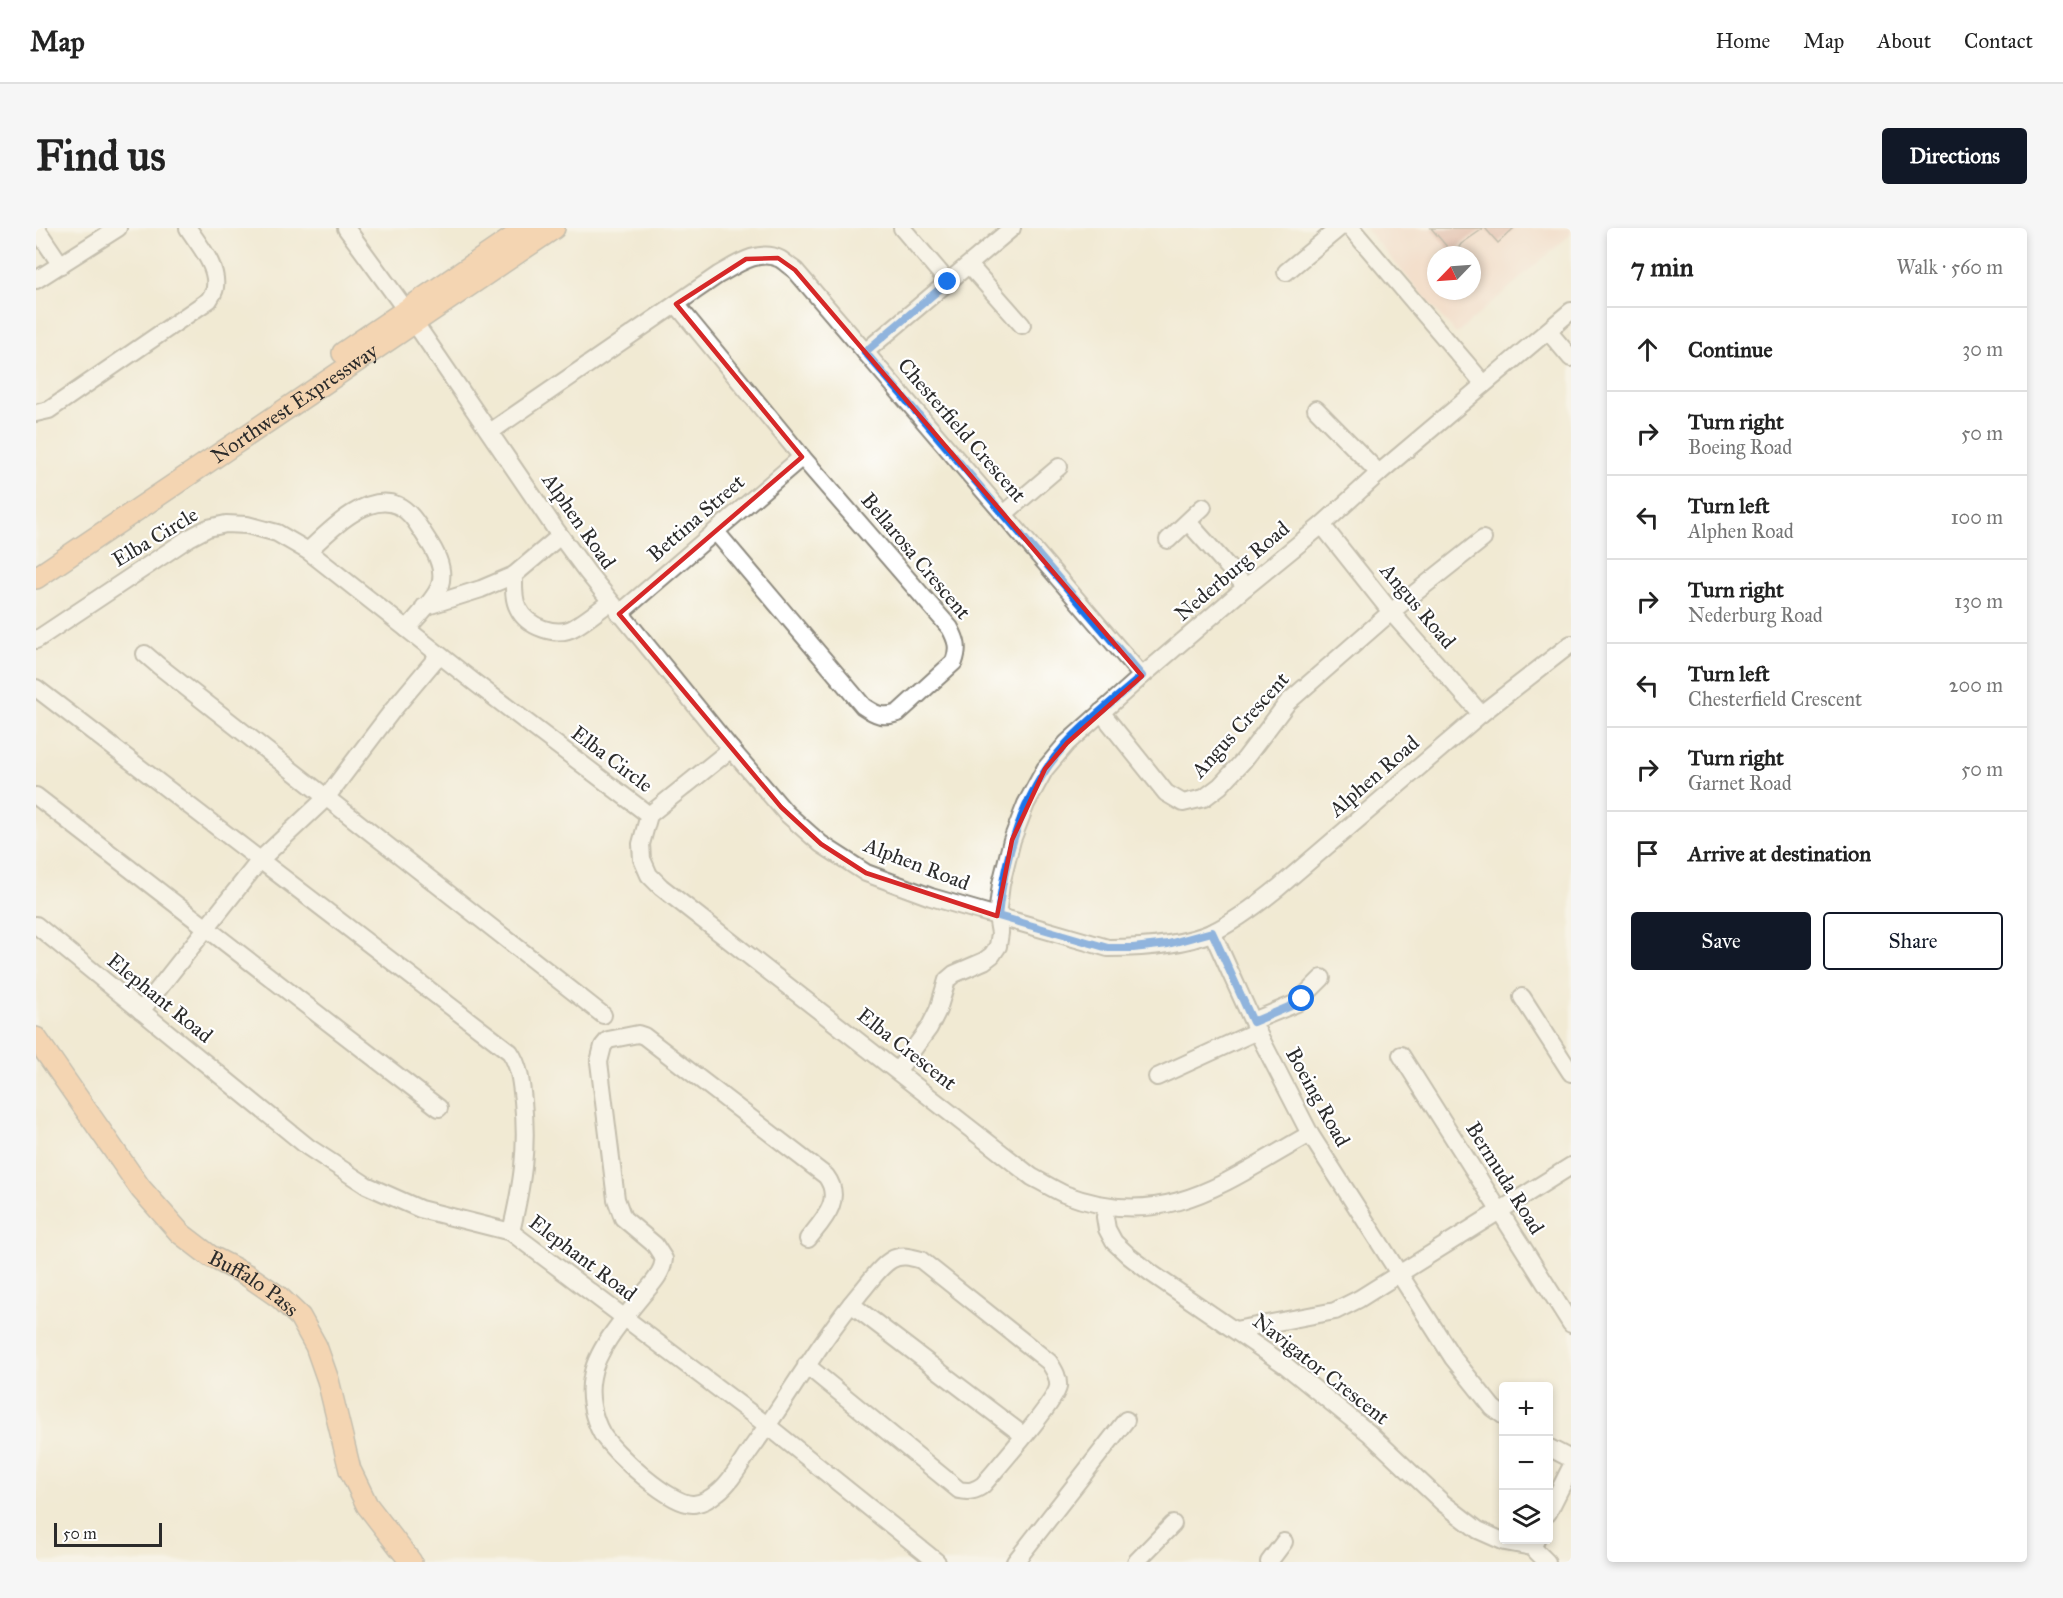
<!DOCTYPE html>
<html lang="en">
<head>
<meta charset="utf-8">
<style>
  body { margin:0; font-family:"IM FELL Great Primer",serif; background:#f6f6f6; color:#222 }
  .controls { position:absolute; right:18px; bottom:18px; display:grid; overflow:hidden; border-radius:6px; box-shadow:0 3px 9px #0003 }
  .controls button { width:54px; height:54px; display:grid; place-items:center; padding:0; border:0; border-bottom:2px solid #e0e0e0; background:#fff; color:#222; font:30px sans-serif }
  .compass { position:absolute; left:1391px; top:18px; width:54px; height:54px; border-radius:50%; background:#fff; box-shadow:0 3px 9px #0003; rotate:245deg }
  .scale { position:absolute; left:18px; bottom:15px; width:108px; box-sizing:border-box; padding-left:6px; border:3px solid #2b2b2b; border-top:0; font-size:16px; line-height:21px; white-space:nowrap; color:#2b2b2b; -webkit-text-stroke:4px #fff; paint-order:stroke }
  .stop { position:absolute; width:18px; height:18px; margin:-14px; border:4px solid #1a73e8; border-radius:50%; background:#fff }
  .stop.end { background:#1a73e8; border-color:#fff; box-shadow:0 2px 6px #0008 }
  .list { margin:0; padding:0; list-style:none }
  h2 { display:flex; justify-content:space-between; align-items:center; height:78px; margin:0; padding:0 24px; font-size:26px }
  h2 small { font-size:20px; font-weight:400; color:#767676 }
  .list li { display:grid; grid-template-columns:39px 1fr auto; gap:18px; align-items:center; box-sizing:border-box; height:84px; padding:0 24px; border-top:2px solid #e0e0e0 }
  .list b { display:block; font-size:22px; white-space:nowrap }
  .list p { margin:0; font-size:20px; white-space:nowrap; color:#767676 }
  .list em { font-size:20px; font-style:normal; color:#767676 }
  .actions { display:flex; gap:12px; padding:18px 24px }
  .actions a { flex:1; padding:14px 0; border:2px solid #111827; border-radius:6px; text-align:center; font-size:21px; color:#111827 }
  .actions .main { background:#111827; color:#fff }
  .icon { flex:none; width:33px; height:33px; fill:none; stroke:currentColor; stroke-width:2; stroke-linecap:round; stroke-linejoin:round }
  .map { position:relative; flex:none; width:1535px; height:1334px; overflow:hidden; border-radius:6px }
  header { display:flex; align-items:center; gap:36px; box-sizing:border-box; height:84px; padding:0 30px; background:#fff; border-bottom:2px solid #e0e0e0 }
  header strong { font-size:28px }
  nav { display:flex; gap:33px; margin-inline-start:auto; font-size:21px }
  .intro { display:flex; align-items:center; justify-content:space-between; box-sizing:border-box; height:144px; padding:0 36px }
  h1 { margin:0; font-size:42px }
  .button { padding:15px 27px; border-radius:6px; background:#111827; color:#fff; font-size:21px; font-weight:700 }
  main { display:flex; gap:36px; padding:0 36px }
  aside { flex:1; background:#fff; border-radius:6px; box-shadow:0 3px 9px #0003 }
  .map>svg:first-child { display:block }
  .built { fill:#f5d2c2; fill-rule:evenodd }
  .building { fill:#d59689 }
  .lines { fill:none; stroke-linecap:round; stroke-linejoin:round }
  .minor-casing { stroke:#8e8a7f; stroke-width:20 }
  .major-casing { stroke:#8e8a7f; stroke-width:24 }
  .minor { stroke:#fff; stroke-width:16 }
  .major { stroke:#f9bc8a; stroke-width:21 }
  .route { stroke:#1a73e8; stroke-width:8 }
  .marked { fill:none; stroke:#d62828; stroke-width:4.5; stroke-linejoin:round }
  .labels { text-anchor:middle; stroke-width:4.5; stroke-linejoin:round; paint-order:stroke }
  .street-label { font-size:21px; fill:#2b2b2b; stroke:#fff }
</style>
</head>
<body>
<header>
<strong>Map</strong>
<nav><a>Home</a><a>Map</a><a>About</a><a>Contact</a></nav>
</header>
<div class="intro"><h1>Find us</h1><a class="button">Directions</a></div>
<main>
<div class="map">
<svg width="1535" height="1334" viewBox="0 0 1535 1334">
  <rect width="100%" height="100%" fill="#fff"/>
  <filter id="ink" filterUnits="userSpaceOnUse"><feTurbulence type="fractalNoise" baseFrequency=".0167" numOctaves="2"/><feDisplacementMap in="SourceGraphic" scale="12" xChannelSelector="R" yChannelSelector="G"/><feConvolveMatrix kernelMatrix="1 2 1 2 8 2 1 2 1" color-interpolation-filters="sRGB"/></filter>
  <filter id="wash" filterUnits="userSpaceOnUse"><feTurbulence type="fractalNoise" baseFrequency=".008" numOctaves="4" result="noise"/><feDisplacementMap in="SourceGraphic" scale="24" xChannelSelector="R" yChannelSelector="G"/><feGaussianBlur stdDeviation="1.35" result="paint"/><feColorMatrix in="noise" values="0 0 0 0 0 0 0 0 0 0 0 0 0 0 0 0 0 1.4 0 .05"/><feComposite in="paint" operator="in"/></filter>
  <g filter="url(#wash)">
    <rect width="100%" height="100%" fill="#f1ead3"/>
    <path class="built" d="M1329,0H1535V6L1420,106ZM1400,27H1436V63H1400Z"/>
    <g id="blocks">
      <g class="building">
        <path d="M1395,0H1448L1425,16L1418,27Z"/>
        <path d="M1449,0H1478L1462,15Z"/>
      </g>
    </g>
  </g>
  <g filter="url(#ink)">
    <use href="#blocks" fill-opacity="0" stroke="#8e8a7f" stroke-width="1.5"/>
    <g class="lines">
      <g class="minor-casing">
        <g id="minor">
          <path d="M0,0L25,37"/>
          <path d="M310,0L370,82L520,302L551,344L695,521L750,585L785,616L830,645L895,669L1072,720C1103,720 1148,717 1177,704C1200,693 1222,676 1242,660L1445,486L1535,416"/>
          <path d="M866,0L912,54"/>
          <path d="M1315,0L1448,156"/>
          <path d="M933,37L986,97"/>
          <path d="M1250,44L1303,0"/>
          <path d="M0,52L82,0"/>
          <path d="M640,76L766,229L914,400C921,413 923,420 918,434L862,485C847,490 840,487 827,478L680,304"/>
          <path d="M1512,103L1535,130"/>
          <path d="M829,124L976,0"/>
          <path d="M1280,181L1343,245"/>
          <path d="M0,185L13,182L173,72C175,68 179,64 179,59C182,38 162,16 152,0"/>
          <path d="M454,204L682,47C700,37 723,20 744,31C749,34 754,39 759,42L1106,448"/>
          <path d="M968,286L1023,239"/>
          <path d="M1152,294L1210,359"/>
          <path d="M1286,297L1355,384L1445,486"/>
          <path d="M1132,312L1167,279"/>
          <path d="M272,323C292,304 330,264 361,277C375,283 383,299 391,311C400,324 409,341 404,357C400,370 380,390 371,401"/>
          <path d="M478,347C478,357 477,371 482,380C491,399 521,410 539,399C551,392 563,382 574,374"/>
          <path d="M388,379L445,361L478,347L524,308"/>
          <path d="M583,386L766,229"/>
          <path d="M0,412L153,310L172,300L190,296L211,297L241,305L272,323L438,454L613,587"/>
          <path d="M109,426L123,438L567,787"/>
          <path d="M0,460L474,824C484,839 485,855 487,873C492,921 486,957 475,1004"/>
          <path d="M1065,484L1130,565L1147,575L1168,570L1184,558L1208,532L1252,474L1355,384L1447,311"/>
          <path d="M695,521L613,587L605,616L606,631L613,647L625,659L996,949C1006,954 1017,961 1028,966C1129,1005 1190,953 1274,906"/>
          <path d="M0,568L403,880"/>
          <path d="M0,697L272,919L330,957L384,981L475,1004L732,1198L901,1334"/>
          <path d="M1176,704L1221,803L1274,906L1417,1130L1457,1180L1468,1188"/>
          <path d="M1486,769L1535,845"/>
          <path d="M105,783L224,632L290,570L356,483L403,427"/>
          <path d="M1217,793L1261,775L1286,750"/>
          <path d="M1365,827L1535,1096"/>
          <path d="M862,842L893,800L902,782L911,752L918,746L948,733L956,727L962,718L964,705L961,688L965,656L976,612L990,576L1009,541L1031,515L1106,448L1210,359L1286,297L1343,245L1535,83"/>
          <path d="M1121,849L1221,803"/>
          <path d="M1071,978L1069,989L1071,1001L1078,1014L1093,1028L1115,1045L1249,1137L1333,1205L1407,1275L1442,1302L1469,1314L1496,1319"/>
          <path d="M815,1076L987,1207"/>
          <path d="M1199,1102L1299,1083L1323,1071L1535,938"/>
          <path d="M770,1137L923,1262C933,1264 939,1263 947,1257C961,1240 1019,1175 1022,1159C1023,1149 1018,1142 1013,1134L885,1032C875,1029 865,1026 855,1032C843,1039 833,1055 824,1065C783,1114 752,1170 715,1221C705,1235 695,1254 682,1264C675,1270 667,1275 658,1276C635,1278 578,1225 566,1206C557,1190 552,1168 556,1149C560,1122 588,1090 605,1069C615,1057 626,1047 628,1031L619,1017L587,990L580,971L563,834L567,818L572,812L602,806L608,808L790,948C808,972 787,992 772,1011"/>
          <path d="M1512,1219L1535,1231"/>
          <path d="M1512,1285L1535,1239"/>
          <path d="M1500,1312L1496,1319L1511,1334"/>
          <path d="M979,1334L1090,1192"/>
          <path d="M1100,1334L1137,1296"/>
          <path d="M1233,1334L1248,1314"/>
        </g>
      </g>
      <g class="major-casing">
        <g id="major">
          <path d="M307,125L491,0"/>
          <path id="s1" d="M0,350L518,0"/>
          <path id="s2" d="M0,810L105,961L144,1005L174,1028L211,1047L243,1069L264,1089L280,1118L292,1152L314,1242L331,1277L375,1334"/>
        </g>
      </g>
      <use href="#minor" class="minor"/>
      <use href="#major" class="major"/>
    </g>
  </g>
  <g class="lines" filter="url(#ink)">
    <path class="route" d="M912,54L829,124L1106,448C1081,470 1053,491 1030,516C987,563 969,626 962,688L1072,720H1097L1132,716L1176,704L1217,794L1255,778L1266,771"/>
  </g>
  <path d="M0 0H1535V1334H0ZM742,30L759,42L1106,448L1031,515L1009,541L976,612L961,688L830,645L785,616L745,579L583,386L766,229L640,76L710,31Z" fill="#f1ead3" fill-opacity=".55" fill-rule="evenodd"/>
  <path class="marked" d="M742,30L759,42L1106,448L1031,515L1009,541L976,612L961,688L830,645L785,616L745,579L583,386L766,229L640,76L710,31Z"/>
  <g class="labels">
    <g class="street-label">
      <text dy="7" stroke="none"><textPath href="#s1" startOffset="312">Northwest Expressway</textPath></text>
      <text transform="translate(926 202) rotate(49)" y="7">Chesterfield Crescent</text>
      <text transform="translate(660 290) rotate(-41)" y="7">Bettina Street</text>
      <text transform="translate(543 293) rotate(55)" y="7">Alphen Road</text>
      <text transform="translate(119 309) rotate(-31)" y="7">Elba Circle</text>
      <text transform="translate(880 328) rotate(50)" y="7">Bellarosa Crescent</text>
      <text transform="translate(1196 343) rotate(-40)" y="7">Nederburg Road</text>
      <text transform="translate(1382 378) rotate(50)" y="7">Angus Road</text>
      <text transform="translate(1204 497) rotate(-48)" y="7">Angus Crescent</text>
      <text transform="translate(576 531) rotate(37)" y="7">Elba Circle</text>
      <text transform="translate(1338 548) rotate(-41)" y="7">Alphen Road</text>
      <text transform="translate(881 636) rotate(21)" y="7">Alphen Road</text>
      <text transform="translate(124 770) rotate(39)" y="7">Elephant Road</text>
      <text transform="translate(871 821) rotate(38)" y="7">Elba Crescent</text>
      <text transform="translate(1282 869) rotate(61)" y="7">Boeing Road</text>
      <text transform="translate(1469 950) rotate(58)" y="7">Bermuda Road</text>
      <text transform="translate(547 1030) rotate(37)" y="7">Elephant Road</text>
      <text dy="7" stroke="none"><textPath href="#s2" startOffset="332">Buffalo Pass</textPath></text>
      <text transform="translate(1285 1141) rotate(38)" y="7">Navigator Crescent</text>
    </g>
  </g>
</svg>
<div class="controls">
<button>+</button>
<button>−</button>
<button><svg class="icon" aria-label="layers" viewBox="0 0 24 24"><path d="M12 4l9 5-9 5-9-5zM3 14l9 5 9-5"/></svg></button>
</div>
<svg class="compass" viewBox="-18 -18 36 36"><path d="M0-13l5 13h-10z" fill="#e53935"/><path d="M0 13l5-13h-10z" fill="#767676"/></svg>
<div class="scale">50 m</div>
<div class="stop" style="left:1266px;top:771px"></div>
<div class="stop end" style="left:912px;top:54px"></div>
</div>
<aside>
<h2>7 min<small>Walk · 560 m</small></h2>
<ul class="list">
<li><svg class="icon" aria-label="ahead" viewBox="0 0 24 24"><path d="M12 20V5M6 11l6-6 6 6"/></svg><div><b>Continue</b></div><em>30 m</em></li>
<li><svg class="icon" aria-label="right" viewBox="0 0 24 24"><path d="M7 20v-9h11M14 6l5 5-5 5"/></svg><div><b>Turn right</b><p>Boeing Road</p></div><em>50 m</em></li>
<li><svg class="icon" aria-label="left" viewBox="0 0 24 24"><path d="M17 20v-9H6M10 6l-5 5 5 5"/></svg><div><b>Turn left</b><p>Alphen Road</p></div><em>100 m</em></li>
<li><svg class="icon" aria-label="right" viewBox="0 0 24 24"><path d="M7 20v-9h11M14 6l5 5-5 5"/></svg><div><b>Turn right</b><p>Nederburg Road</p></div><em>130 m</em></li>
<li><svg class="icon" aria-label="left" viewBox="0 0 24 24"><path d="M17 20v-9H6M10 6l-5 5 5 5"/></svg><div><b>Turn left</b><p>Chesterfield Crescent</p></div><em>200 m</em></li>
<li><svg class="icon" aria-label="right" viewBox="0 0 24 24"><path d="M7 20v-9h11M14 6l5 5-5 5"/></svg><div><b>Turn right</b><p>Garnet Road</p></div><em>50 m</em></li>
<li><svg class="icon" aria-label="arrive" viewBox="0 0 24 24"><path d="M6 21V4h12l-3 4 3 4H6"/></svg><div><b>Arrive at destination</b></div></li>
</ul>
<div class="actions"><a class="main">Save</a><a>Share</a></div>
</aside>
</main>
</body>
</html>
